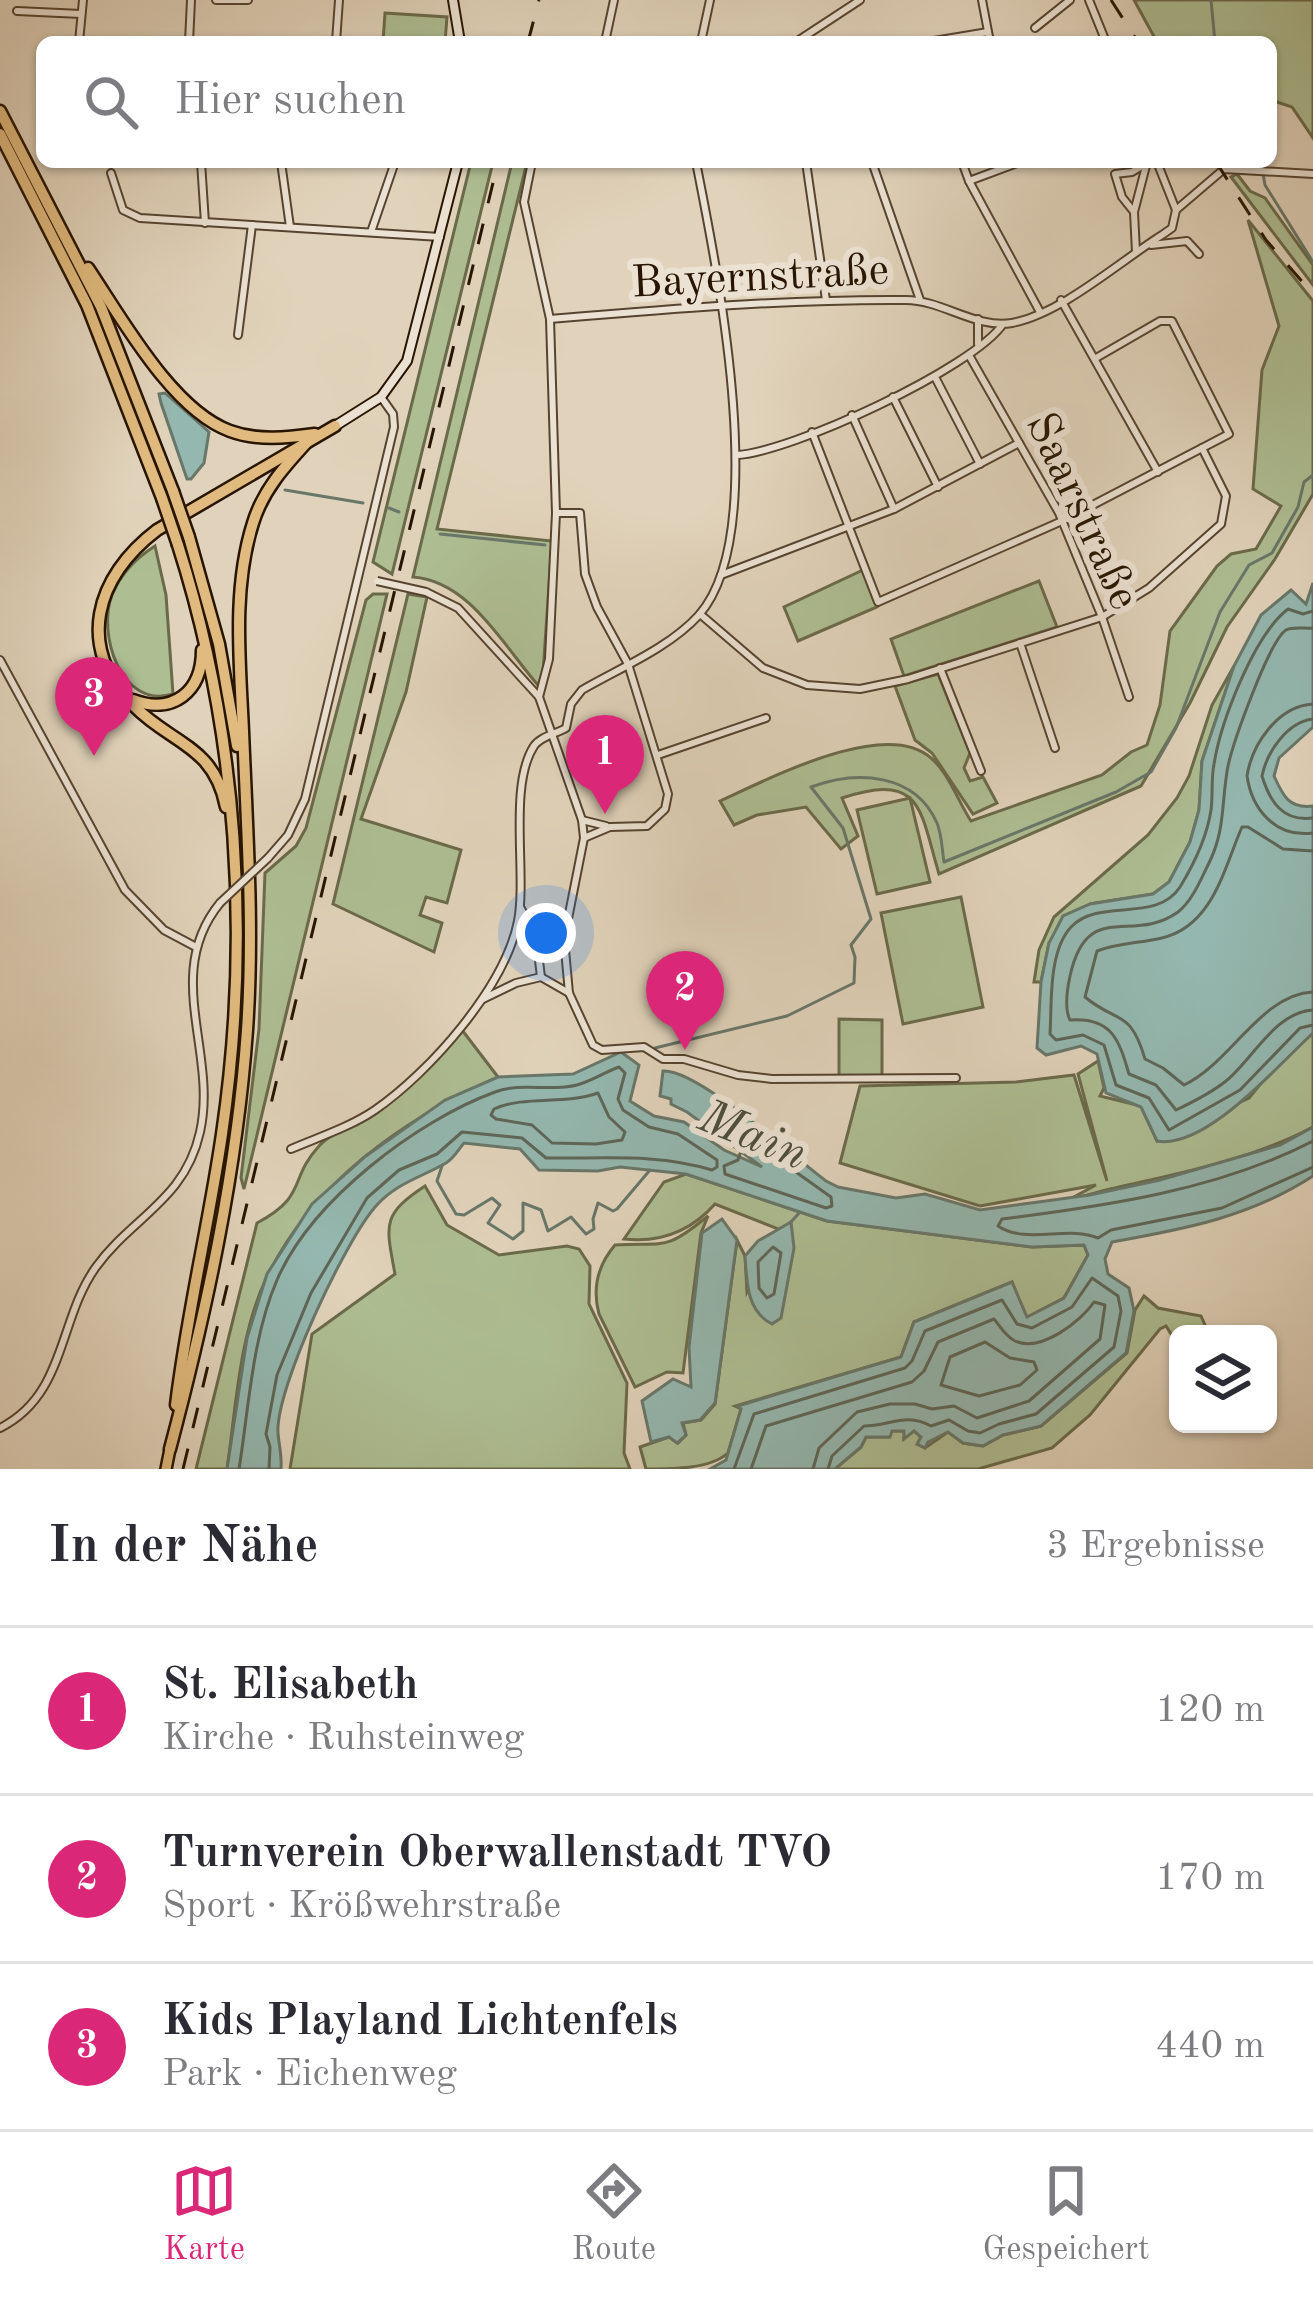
<!DOCTYPE html>
<html lang="de">
<head>
<meta charset="utf-8">
<style>
  body { margin:0; font-family:"Old Standard TT",serif; background:#f7f7f7; color:#2b2b33 }
  .controls { position:absolute; right:36px; bottom:36px; display:grid; overflow:hidden; border-radius:18px; box-shadow:0 3px 9px #0004 }
  .controls button { width:108px; height:108px; display:grid; place-items:center; padding:0; border:0; border-bottom:3px solid #e1e1e2; background:#fff; color:#2b2b33; font:60px sans-serif }
  .you { position:absolute; left:546px; top:933px; width:42px; height:42px; margin:-30px; border:9px solid #fff; border-radius:50%; background:#1a73e8; box-shadow:0 0 0 18px #1a73e833 }
  .badge { display:grid; place-items:center; width:78px; height:78px; border-radius:50%; background:#db2777; color:#fff; font-size:39px; font-weight:700 }
  .pin { position:absolute; translate:-50% -99px; filter:drop-shadow(0 3px 6px #0008) }
  .pin::after { content:''; position:absolute; top:63px; width:42px; height:36px; background:inherit; clip-path:polygon(0 0,100% 0,50% 100%) }
  .list { margin:0; padding:0; list-style:none }
  h2 { display:flex; justify-content:space-between; align-items:center; height:156px; margin:0; padding:0 48px; font-size:51px }
  h2 small { font-size:39px; font-weight:400; color:#7c7c81 }
  .list li { display:grid; grid-template-columns:78px 1fr auto; gap:36px; align-items:center; box-sizing:border-box; height:168px; padding:0 48px; border-top:3px solid #e1e1e2 }
  .list b { display:block; font-size:45px; white-space:nowrap }
  .list p { margin:0; font-size:39px; white-space:nowrap; color:#7c7c81 }
  .list em { font-size:39px; font-style:normal; color:#7c7c81 }
  .icon { flex:none; width:66px; height:66px; fill:none; stroke:currentColor; stroke-width:2; stroke-linecap:round; stroke-linejoin:round }
  .map { position:relative; flex:none; width:1313px; height:1469px; overflow:hidden }
  .search { position:absolute; background:#fff; box-shadow:0 3px 9px #0004; left:36px; right:36px; top:36px; height:132px; display:flex; align-items:center; gap:30px; box-sizing:border-box; padding:0 42px; border-radius:18px; color:#7c7c81; font-size:45px }
  .sheet { height:660px; background:#fff }
  nav { display:flex; justify-content:space-around; align-items:center; box-sizing:border-box; height:168px; border-top:3px solid #e1e1e2; background:#fff; font-size:33px; color:#7c7c81 }
  nav a { display:grid; justify-items:center; gap:6px }
  nav .on { color:#db2777 }
  .map>svg:first-child { display:block }
  .green { fill:#aebe93; stroke:#6a6a4a; stroke-width:3 }
  .water { fill:#94b8b0; stroke:#68776a; stroke-width:3 }
  .lines { fill:none; stroke-linecap:round; stroke-linejoin:round }
  .shore { stroke:#5e6658; stroke-width:3 }
  .stream { stroke:#68776a; stroke-width:3 }
  .street-casing { stroke:#564430; stroke-width:10 }
  .secondary-casing { stroke:#271501; stroke-width:12 }
  .primary-casing { stroke:#271501; stroke-width:14 }
  .highway-casing { stroke:#271501; stroke-width:15 }
  .street { stroke:#ece2d3; stroke-width:6 }
  .secondary { stroke:#ece2d3; stroke-width:8 }
  .primary { stroke:#e0ba7e; stroke-width:9 }
  .highway { stroke:#e0ba7e; stroke-width:10 }
  .rail { stroke:#271501; stroke-width:3; stroke-dasharray:21 21; stroke-linecap:butt }
  .street-bridge-casing { stroke:#564430; stroke-width:10; stroke-linecap:butt }
  .highway-bridge-casing { stroke:#271501; stroke-width:15; stroke-linecap:butt }
  .street-bridge { stroke:#ece2d3; stroke-width:6 }
  .highway-bridge { stroke:#e0ba7e; stroke-width:10 }
  .labels { text-anchor:middle; stroke-width:12; stroke-linejoin:round; paint-order:stroke }
  .street-label { font-size:45px; fill:#271501; stroke:#ece2d3 }
  .water-label { font-size:48px; font-style:italic; fill:#4d4e3e; stroke:#ece2d3 }
</style>
</head>
<body>
<div class="map">
<svg width="1313" height="1469" viewBox="0 0 1313 1469">
  <rect width="100%" height="100%" fill="#e1d3bb"/>
  <filter id="stains"><feTurbulence type="fractalNoise" baseFrequency=".00167" numOctaves="4"/><feColorMatrix values="0 0 0 0 .2 0 0 0 0 .09 0 0 0 0 .02 0 0 0 .5 -.17"/></filter>
  <radialGradient id="worn" r=".72"><stop offset=".6" stop-color="#630" stop-opacity="0"/><stop offset="1" stop-color="#630" stop-opacity=".3"/></radialGradient>
  <g class="green">
    <path d="M1134,0H1313V138L1292,107L1271,100V42H1157Z"/>
    <path d="M385,13L447,17L445,42H383Z"/>
    <path d="M477,162H493L392,574L373,562L470,166Z"/>
    <path d="M512,162H527L437,529L552,541L543,673L538,685C504,647 470,581 413,577Z"/>
    <path d="M1237,174L1250,191L1265,198L1313,265V285L1231,177Z"/>
    <path d="M1248,220L1313,301V494L1275,559L1227,627L1190,703L1141,786L939,874C920,811 923,771 842,798L858,836L841,849L806,807L757,815L734,825L720,801C767,780 885,717 931,758C948,772 959,803 971,821L1102,775L1131,752L1147,745L1160,705L1170,631L1217,566L1231,554L1256,549L1281,506L1253,489L1262,370L1279,326Z"/>
    <path d="M155,546L166,595L173,694C121,710 97,634 112,595C121,573 136,558 155,546Z"/>
    <path d="M863,570L877,607L798,641L784,607Z"/>
    <path d="M1039,581L1057,627L904,676L891,639Z"/>
    <path d="M373,594H387L244,1189L241,1178L259,1029L265,873L296,846L306,828L366,600Z"/>
    <path d="M408,594L427,597L406,692L361,819L461,850L447,903L426,897L420,915L442,923L434,952L333,904Z"/>
    <path d="M1234,666L1202,761L1199,810L1190,842L1169,882L1153,894L1090,904L1049,943L1041,982H1034L1039,950L1054,917L1148,835L1177,798L1189,776L1212,705Z"/>
    <path d="M938,674L970,753L964,768L970,781L983,777L997,803L973,814L932,753L915,740L895,686Z"/>
    <path d="M910,798L930,882L877,894L857,810Z"/>
    <path d="M961,897L983,1007L903,1024L881,913Z"/>
    <path d="M839,1019L882,1020V1077H839Z"/>
    <path d="M462,1030L498,1077C404,1118 311,1184 266,1279C239,1336 236,1408 227,1469H196L257,1223C308,1196 288,1180 319,1146C332,1131 358,1126 375,1114C407,1091 435,1058 462,1030Z"/>
    <path d="M1313,1033V1127C1250,1160 1184,1172 1115,1188C1100,1191 1086,1196 1070,1199L1096,1185L980,1206L840,1163L860,1086L1016,1082L1074,1075L1107,1181L1078,1074L1098,1061L1104,1088L1100,1096L1141,1106L1157,1141L1249,1098L1271,1071Z"/>
    <path d="M686,1174L827,1221L1032,1247L1084,1245L1088,1255L1064,1298L1026,1318L1012,1282L914,1322L901,1357L735,1406L741,1409L728,1453C710,1469 674,1469 646,1469L640,1447L669,1437L678,1443L686,1435L683,1423L701,1420L715,1404L737,1240L745,1256L747,1292L781,1230L715,1204C691,1231 660,1243 624,1239L664,1182Z"/>
    <path d="M425,1186L447,1225L499,1255L567,1246L579,1249L590,1266L589,1304L627,1383L624,1453L630,1469H290L312,1334L395,1274C386,1225 381,1215 425,1186Z"/>
    <path d="M708,1216L701,1233L683,1373L667,1372L635,1387L599,1314C592,1288 598,1265 615,1245C666,1242 664,1252 708,1216Z"/>
    <path d="M1144,1296L1158,1308L1201,1316L1205,1325L1200,1332L1171,1334L1166,1326L1160,1329L1090,1415L1052,1448L978,1469H835L861,1447L866,1437H889L891,1431H905L904,1438L914,1430L921,1437L918,1444L925,1448L948,1432L963,1443L983,1446L1003,1435L1041,1426L1127,1353L1135,1310Z"/>
  </g>
  <g class="water">
    <path d="M165,393L209,432L204,463L191,479H187L161,403L159,394Z"/>
    <path d="M1313,583V727L1279,758L1274,776C1283,796 1289,809 1313,806V1033C1279,1064 1206,1150 1157,1141L1141,1107L1106,1093L1097,1054L1081,1046L1046,1055L1037,1048L1041,982L1049,943L1063,916L1090,904L1153,894L1169,882L1190,842L1199,810L1202,761L1234,666L1261,615L1291,590L1306,604Z"/>
    <path d="M621,1052L639,1065L630,1101L654,1116L684,1122L724,1150L762,1167L687,1112L671,1104V1099L660,1096L663,1071C698,1069 792,1156 826,1181L838,1187L896,1198L925,1194L980,1210L1090,1195L1160,1180L1280,1145L1313,1127V1176C1250,1217 1185,1229 1112,1242L1105,1259L1108,1274L1129,1288L1134,1311L1126,1353L1041,1426L1003,1435L983,1446L963,1443L948,1432L928,1442L925,1448L917,1444L921,1437L914,1431L904,1439V1431H892L890,1437H866L861,1447L835,1469H710L726,1460L741,1409L738,1406L901,1357L914,1322L1012,1282L1027,1317L1064,1298L1088,1255L1084,1245L1032,1247L827,1221L686,1174L620,1167L598,1171L539,1170L520,1149L464,1143C458,1150 454,1158 446,1163C422,1177 396,1183 376,1206C346,1239 275,1389 278,1433C279,1446 282,1455 281,1469H227L247,1338L267,1274L312,1204L366,1156L445,1100L498,1077L573,1074Z"/>
    <path d="M722,1219L737,1240L715,1403L700,1420L682,1423L686,1435L677,1443L669,1437L651,1442L642,1401L673,1379L691,1387L689,1347L702,1233Z"/>
    <path d="M791,1222L794,1248L781,1318L772,1324C746,1311 747,1281 745,1256L758,1241Z"/>
  </g>
  <g class="lines">
    <g class="shore">
      <path d="M1313,611L1303,614L1288,609C1254,635 1221,721 1214,764C1211,779 1213,795 1211,810C1207,837 1194,864 1180,887C1156,924 1099,897 1071,927C1048,952 1052,1003 1050,1034L1056,1040L1083,1035L1104,1045L1116,1085L1149,1098L1169,1130L1240,1090L1300,1028L1313,1025"/>
      <path d="M1313,628C1305,629 1293,626 1286,630C1269,641 1233,743 1228,766C1221,802 1226,830 1208,865C1200,881 1192,901 1178,912C1132,945 1087,898 1070,976C1067,990 1064,1008 1070,1020C1112,1017 1119,1040 1129,1074L1156,1085L1176,1110C1193,1102 1211,1093 1226,1081C1253,1059 1275,1012 1313,1010"/>
      <path d="M1313,704C1278,706 1252,744 1247,776C1252,810 1276,838 1313,833"/>
      <path d="M1313,719C1287,722 1267,752 1262,776C1270,802 1283,822 1313,818"/>
      <path d="M1313,851L1283,849L1248,827H1242C1224,868 1213,926 1162,938C1141,943 1118,943 1097,951L1085,997C1117,1024 1130,1008 1145,1059L1163,1068L1184,1085C1230,1064 1261,994 1313,992"/>
      <path d="M598,1093L609,1117L625,1132L622,1140L596,1144L552,1143L532,1125L496,1119L491,1115L494,1109C525,1095 565,1105 598,1093Z"/>
      <path d="M751,1140L831,1197L832,1206L826,1208L725,1174L724,1166L738,1160L744,1142Z"/>
      <path d="M1313,1141C1218,1190 1106,1206 1002,1219L998,1226C1026,1245 1068,1225 1098,1238L1111,1230L1222,1208L1313,1167"/>
      <path d="M773,1247L781,1253L774,1294L767,1298L759,1288L758,1262Z"/>
      <path d="M985,1342L1010,1358L1034,1362L1037,1370L1020,1385L979,1396L941,1385L950,1357Z"/>
      <path d="M239,1469C249,1407 252,1338 277,1280C311,1201 416,1121 495,1092C521,1082 551,1092 577,1085C592,1081 605,1072 619,1067L625,1073L618,1099L623,1110L649,1127L678,1134L717,1160V1167L712,1170C657,1153 603,1159 546,1158L522,1138L462,1132L437,1154L399,1170L367,1198L311,1293L277,1375L266,1434L270,1447L269,1469"/>
      <path d="M734,1469L754,1414L905,1368L912,1361L925,1331L1002,1300L1017,1324L1032,1328L1072,1307L1092,1278L1118,1296L1121,1311L1114,1347L1036,1414L999,1424L980,1433L968,1431L949,1420L931,1426C906,1412 889,1426 864,1426L832,1456L828,1469"/>
      <path d="M751,1469L766,1426L912,1382L924,1371L938,1342L994,1319C1000,1326 1005,1336 1015,1341C1041,1353 1081,1321 1094,1302L1105,1305L1100,1339L1029,1401L977,1418L954,1406L932,1409L915,1404H890L857,1412L819,1448L813,1469"/>
    </g>
    <g class="stream">
      <path d="M1211,0L1215,42"/>
      <path d="M1261,162L1265,185L1313,262"/>
      <path d="M285,490L363,503"/>
      <path d="M389,508L399,512"/>
      <path d="M440,534L545,545"/>
      <path d="M655,1048L787,1016L854,983L855,957L851,945L871,919L843,828L811,787C857,770 915,773 937,823C942,835 942,850 944,862L1116,792L1151,772L1176,728L1220,612L1249,565L1272,553L1298,507L1304,482L1313,475"/>
      <path d="M442,1166L437,1181L456,1214L464,1215L492,1198L500,1205L488,1223L513,1239L523,1231V1203L541,1210L548,1231L571,1217L586,1234L594,1229L593,1219L598,1203L613,1211L617,1209L650,1170"/>
      <path d="M791,1222L800,1212"/>
    </g>
    <g class="street-casing">
      <g id="street">
        <path d="M216,0H248"/>
        <path d="M982,0L990,42"/>
        <path d="M1089,0L1106,42"/>
        <path d="M17,11L81,14"/>
        <path d="M1035,28L1070,0"/>
        <path d="M934,41L988,32"/>
        <path d="M79,42L83,0"/>
        <path d="M189,42L191,0"/>
        <path d="M336,42L339,0"/>
        <path d="M605,42L614,0"/>
        <path d="M701,42L710,0"/>
        <path d="M796,42L860,0"/>
        <path d="M201,162L205,223"/>
        <path d="M281,162L290,227"/>
        <path d="M532,162L524,202L550,319L556,513L549,659L539,697"/>
        <path d="M806,162L826,300"/>
        <path d="M872,162L920,300"/>
        <path d="M962,162L969,181L1040,312"/>
        <path d="M1157,162L1176,210"/>
        <path d="M111,173L123,210L140,218L440,237"/>
        <path d="M969,181L1020,162"/>
        <path d="M1134,212L1122,197L1115,174L1132,172L1147,163"/>
        <path d="M371,232L395,162"/>
        <path d="M1151,245L1187,241L1199,254"/>
        <path d="M1136,252L1134,212L1147,162"/>
        <path d="M1061,300L1158,472"/>
        <path d="M550,319C669,309 787,299 906,300C942,300 976,329 1012,323C1061,314 1119,262 1162,235L1172,228L1176,210L1224,169L1313,174"/>
        <path d="M978,319V344"/>
        <path d="M238,335L252,225"/>
        <path d="M970,357L1059,513L1102,617L1129,697"/>
        <path d="M935,377L980,464"/>
        <path d="M893,397L938,487"/>
        <path d="M852,415L894,509"/>
        <path d="M812,432L878,602L1062,521L1229,434L1172,321H1160L1096,358"/>
        <path d="M736,455C790,453 973,368 1003,324"/>
        <path d="M556,513H580L585,574L597,607L628,664L668,794L665,809L647,826L610,827L584,838"/>
        <path d="M721,575L894,509L1019,443"/>
        <path d="M426,592L458,608L539,697L582,820L584,838L564,939L569,993L593,1045L602,1050L644,1047L663,1059H684L738,1075L772,1079L956,1078"/>
        <path d="M700,614L763,668L807,685L860,689L908,679L1102,617L1149,588L1221,524L1226,496L1202,448"/>
        <path d="M1020,643L1055,748"/>
        <path d="M0,660L125,890L164,930L196,947"/>
        <path d="M940,668L981,771"/>
        <path d="M658,755L766,718"/>
        <path d="M582,820L606,826"/>
        <path d="M268,858L288,835L305,799L394,427L393,414L381,397"/>
        <path d="M520,907L536,936L541,977"/>
        <path d="M541,977L569,993"/>
        <path d="M483,999L516,983L541,977"/>
        <path d="M291,1149C319,1137 350,1127 375,1110C430,1072 505,987 518,921C527,874 508,786 534,746C541,736 556,734 566,728L571,704L582,690C620,668 669,648 699,615C772,532 716,264 696,162"/>
        <path d="M0,1428C66,1395 58,1320 96,1267C132,1217 185,1200 200,1132C218,1053 162,974 220,903"/>
      </g>
    </g>
    <g class="secondary-casing">
      <g id="secondary">
        <path d="M453,0L460,42"/>
        <path d="M335,426L381,397L407,361L458,162"/>
      </g>
    </g>
    <g class="primary-casing">
      <path id="primary" d="M166,1469L170,1449"/>
    </g>
    <g class="highway-casing">
      <g id="highway">
        <path d="M0,111L101,307L173,491"/>
        <path d="M0,134L87,305L162,498"/>
        <path d="M88,268C121,317 172,410 230,431C257,441 287,438 315,434"/>
        <path d="M189,537L219,644L237,746"/>
        <path d="M133,700C173,715 202,692 202,650"/>
        <path d="M226,807C214,745 171,744 134,706C75,647 95,577 157,530L335,426"/>
        <path d="M176,1405C187,1313 209,1224 222,1134C251,938 238,733 178,545"/>
        <path d="M170,1449C206,1313 237,1171 247,1030C254,930 247,830 243,731C240,662 232,589 253,523C263,490 285,466 308,441"/>
      </g>
    </g>
    <use href="#street" class="street"/>
    <use href="#secondary" class="secondary"/>
    <use href="#primary" class="primary"/>
    <use href="#highway" class="highway"/>
    <g class="rail">
      <path d="M1111,0L1138,42"/>
      <path d="M528,42L539,0"/>
      <path d="M1216,162L1266,240L1313,294"/>
      <path d="M183,1469L498,162"/>
    </g>
    <g class="street-bridge-casing">
      <g id="street-bridge">
        <path d="M377,581L426,592"/>
        <path d="M220,903L268,858"/>
      </g>
    </g>
    <g class="highway-bridge-casing">
      <g id="highway-bridge">
        <path d="M173,491L189,537"/>
        <path d="M162,498L178,545"/>
      </g>
    </g>
    <use href="#street-bridge" class="street-bridge"/>
    <use href="#highway-bridge" class="highway-bridge"/>
  </g>
  <g class="labels">
    <g class="street-label">
      <text transform="translate(760 274) rotate(-3)" y="16">Bayernstraße</text>
      <text transform="translate(1085 510) rotate(65)" y="16">Saarstraße</text>
    </g>
    <g class="water-label">
      <text transform="translate(754 1133) rotate(22)" y="17">Main</text>
    </g>
  </g>
  <rect width="100%" height="100%" filter="url(#stains)"/>
  <rect width="100%" height="100%" fill="url(#worn)"/>
</svg>
<div class="controls">
<button><svg class="icon" aria-label="layers" viewBox="0 0 24 24"><path d="M12 4l9 5-9 5-9-5zM3 14l9 5 9-5"/></svg></button>
</div>
<div class="you"></div>
<div class="pin badge" style="left:605px;top:814px">1</div>
<div class="pin badge" style="left:685px;top:1050px">2</div>
<div class="pin badge" style="left:94px;top:756px">3</div>
<div class="search"><svg class="icon" aria-label="search" viewBox="0 0 24 24"><circle cx="10" cy="10" r="6"/><path d="M15 15l6 6"/></svg>Hier suchen</div>
</div>
<section class="sheet">
<h2>In der Nähe<small>3 Ergebnisse</small></h2>
<ul class="list">
<li><span class="badge">1</span><div><b>St. Elisabeth</b><p>Kirche · Ruhsteinweg</p></div><em>120 m</em></li>
<li><span class="badge">2</span><div><b>Turnverein Oberwallenstadt TVO</b><p>Sport · Krößwehrstraße</p></div><em>170 m</em></li>
<li><span class="badge">3</span><div><b>Kids Playland Lichtenfels</b><p>Park · Eichenweg</p></div><em>440 m</em></li>
</ul>
</section>
<nav>
<a class="on"><svg class="icon" aria-label="map" viewBox="0 0 24 24"><path d="M3 6l6-2 6 2 6-2v14l-6 2-6-2-6 2zM9 4v14M15 6v14"/></svg>Karte</a>
<a><svg class="icon" aria-label="directions" viewBox="0 0 24 24"><path d="M12 3l9 9-9 9-9-9zM9 14v-3h6M13 9l2 2-2 2"/></svg>Route</a>
<a><svg class="icon" aria-label="saved" viewBox="0 0 24 24"><path d="M7 4h10v16l-5-4-5 4z"/></svg>Gespeichert</a>
</nav>
</body>
</html>
